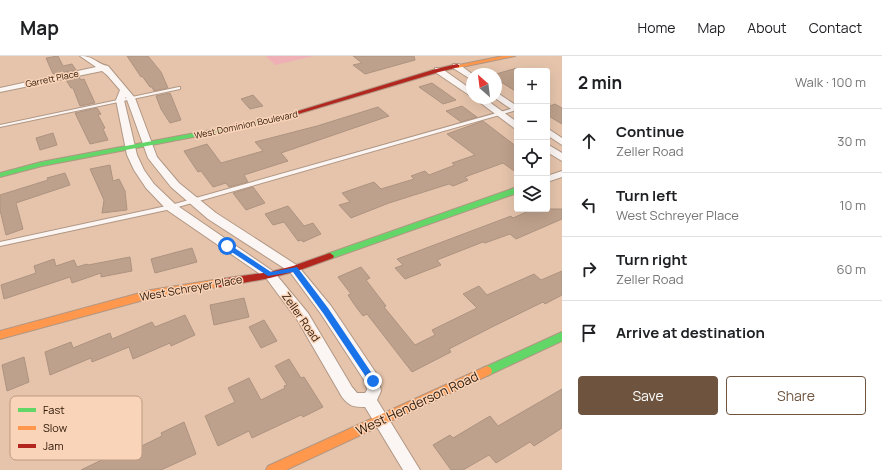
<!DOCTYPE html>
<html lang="en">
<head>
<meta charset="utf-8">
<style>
  body { margin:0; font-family:Manrope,sans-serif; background:#f2f2f2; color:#202124 }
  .controls { position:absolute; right:12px; top:12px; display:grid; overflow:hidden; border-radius:4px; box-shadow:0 4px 16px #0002 }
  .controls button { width:36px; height:36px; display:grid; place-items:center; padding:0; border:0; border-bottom:1px solid #e0e0e0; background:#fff; color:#202124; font:20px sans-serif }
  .compass { position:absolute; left:466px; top:12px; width:36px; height:36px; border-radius:50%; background:#fff; box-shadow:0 4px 16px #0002; rotate:332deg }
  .stop { position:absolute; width:12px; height:12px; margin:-9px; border:3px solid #1a73e8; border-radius:50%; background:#fff }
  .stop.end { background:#1a73e8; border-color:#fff; box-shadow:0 1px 4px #0008 }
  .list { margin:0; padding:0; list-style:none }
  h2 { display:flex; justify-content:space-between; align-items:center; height:52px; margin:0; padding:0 16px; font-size:17px }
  h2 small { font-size:13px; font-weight:400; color:#757577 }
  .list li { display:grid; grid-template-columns:26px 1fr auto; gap:12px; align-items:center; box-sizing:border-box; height:64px; padding:0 16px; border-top:1px solid #e0e0e0 }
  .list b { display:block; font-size:15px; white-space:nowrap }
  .list p { margin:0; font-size:13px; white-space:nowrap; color:#757577 }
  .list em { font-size:13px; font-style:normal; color:#757577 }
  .actions { display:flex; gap:8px; padding:12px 16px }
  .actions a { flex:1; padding:9px 0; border:1px solid #6e543f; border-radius:4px; text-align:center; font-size:14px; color:#6e543f }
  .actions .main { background:#6e543f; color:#fff }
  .icon { flex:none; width:22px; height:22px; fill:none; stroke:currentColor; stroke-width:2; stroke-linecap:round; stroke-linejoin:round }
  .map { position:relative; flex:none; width:562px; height:414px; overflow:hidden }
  header { display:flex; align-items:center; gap:24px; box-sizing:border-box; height:56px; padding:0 20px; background:#fff; border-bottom:1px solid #e0e0e0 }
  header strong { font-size:19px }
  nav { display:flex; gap:22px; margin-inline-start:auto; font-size:14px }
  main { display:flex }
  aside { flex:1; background:#fff }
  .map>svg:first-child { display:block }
  .green { fill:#eeafb5 }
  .building { fill:#bea18c; stroke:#ad9380 }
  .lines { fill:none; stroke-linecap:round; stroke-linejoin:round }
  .lane-casing { stroke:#b19784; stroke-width:2 }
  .street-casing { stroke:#b19784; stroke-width:2 }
  .fast-casing { stroke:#b19784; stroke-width:2 }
  .slow-casing { stroke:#b19784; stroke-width:2 }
  .jam-casing { stroke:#b19784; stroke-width:2 }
  .lane { fill:#fbf6f3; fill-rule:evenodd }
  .street { fill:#fbf6f3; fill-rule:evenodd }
  .fast { fill:#63d668; fill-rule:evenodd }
  .slow { fill:#ff974d; fill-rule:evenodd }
  .jam { fill:#b3261e; fill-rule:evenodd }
  .route { fill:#1a73e8 }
  .labels { text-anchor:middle; stroke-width:3; stroke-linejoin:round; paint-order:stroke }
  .far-street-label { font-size:9px; fill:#2d1705; stroke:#fad4b9 }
  .street-label { font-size:11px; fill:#2d1705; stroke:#fad4b9 }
  .near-street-label { font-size:13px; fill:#2d1705; stroke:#fad4b9 }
  .key { fill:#fad4b9; stroke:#bc9b83; stroke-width:1 }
  .key-label { font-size:11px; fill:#2d1705 }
</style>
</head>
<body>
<header>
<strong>Map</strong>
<nav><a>Home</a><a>Map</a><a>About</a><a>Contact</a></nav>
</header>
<main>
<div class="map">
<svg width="562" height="414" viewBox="0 0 562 414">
  <rect width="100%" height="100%" fill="#e6c4ac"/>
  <path class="green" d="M266,0H314L275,9Z"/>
  <g class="building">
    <path d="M58,0L63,10L72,8L76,14L53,18L46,2Z"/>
    <path d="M127,0H148L161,16L168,32L154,35L152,31H150L142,20L141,21Z"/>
    <path d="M353,0H414L415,4L365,18L353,9L362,7Z"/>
    <path d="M517,12V36L496,23V18Z"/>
    <path d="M79,21L81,24L84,23L95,47L80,50L73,32H71L66,24Z"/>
    <path d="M432,27L456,44L443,48L419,31Z"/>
    <path d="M170,37L181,64L170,67L161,53L156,40Z"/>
    <path d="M253,39L263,50L250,53L241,43Z"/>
    <path d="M555,48L562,52V68L547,59V51Z"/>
    <path d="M462,50L474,59L477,61L461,66L446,55Z"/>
    <path d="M378,51L389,60L281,97L288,105L244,119L248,126L229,131L226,127L213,131L201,115L198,116L184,95L207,88L221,107L263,95L255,86L317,70Z"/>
    <path d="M97,52L101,58L98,59L105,72L103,73L108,84L90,88L75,57Z"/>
    <path d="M483,65L517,91V117L503,107L465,121L468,124L453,130L449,128L389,147L351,162L339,149L350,146L342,137L374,126L381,133L414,123L411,120L425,115L429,119L455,109L452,107L475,99L447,78Z"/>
    <path d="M53,77L57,89L40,94L36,82Z"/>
    <path d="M110,109L113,125L119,123L125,135L127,154L102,157L104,144L90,113Z"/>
    <path d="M65,117L70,129L16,147L23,173L6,179L0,154V139L48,124L47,122Z"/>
    <path d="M253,131L265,147L246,154L233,137Z"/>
    <path d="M288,150L304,170L313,167L321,178L303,186L302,184L298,185L284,166L273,169L265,158Z"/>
    <path d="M533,153H562V163L516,183L510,178L485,187L483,186L437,204L441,209L405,223L395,212L403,209L397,203L511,160L513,162Z"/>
    <path d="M192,192L197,206L155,217L151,203Z"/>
    <path d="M130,201L132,215L101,221V217L72,227L70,221L4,243L1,229L36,217L34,210L54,203L56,210L74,204L77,211L87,208L88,209Z"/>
    <path d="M361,211L370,222L366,224L386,250L384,251L415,289L435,279L432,274L477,252L463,238L479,230L487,239L534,218L541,224L562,215V239L545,248L543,246L494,270L449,293L451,296L412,316L367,258L363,260L356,251L348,239L351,238L338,221Z"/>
    <path d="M244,242L249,261L214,269L210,249Z"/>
    <path d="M185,259L195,279L171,290L170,287L133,303L129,291L92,306L91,302L50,319L45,296L71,286L73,292L110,277L112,283L152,266L155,271Z"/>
    <path d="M264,264L277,285L261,292L249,271Z"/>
    <path d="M24,301L29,326L7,335L2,309Z"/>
    <path d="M289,303L301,322L304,321L323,351L303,361L301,359L252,382L249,375L218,390L205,360L235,346L228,332L249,322L261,344L285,332L284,330L287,329L275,310Z"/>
    <path d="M562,333V372L534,390L530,386L496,407L489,399L463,414H451L433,389L450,379L453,382L490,360L498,370Z"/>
    <path d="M184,366L196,398L161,414H81L116,397L117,402L162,380L161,377Z"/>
  </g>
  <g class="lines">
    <g class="lane-casing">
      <g id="lane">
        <path d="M179,31H180V33L0,71V69Z"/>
        <path d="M514,52H517V54L171,153L0,190V186L171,149Z"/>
      </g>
    </g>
    <g class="street-casing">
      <g id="street">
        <path d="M80,0C95,0 96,8 108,10L135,42L157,101L179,127L216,157L298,210L331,250L378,320L381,335L377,344L420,414H403L365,351C353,351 349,350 342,341L298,265L266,222L167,154L146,132L134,114L127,99L116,44L120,34L107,19L102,15L0,36V32L96,11ZM126,41L148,102L171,131L208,163L290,216L321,258L366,327L367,334L365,337H357L352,331L308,257L274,216L175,148L154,128L144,114L137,99L124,44Z"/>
        <path d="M453,8H459L472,18V24L453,12Z"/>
        <path d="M435,12H441L472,34V41L435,16Z"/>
        <path d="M496,36L517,50V57L495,42H496Z"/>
        <path d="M474,42H484L517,66V73L514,72Z"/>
        <path d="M547,72L562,82V89L547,79Z"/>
        <path d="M547,88L562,97V105L547,96Z"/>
        <path d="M562,115V121L547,126V120Z"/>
      </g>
    </g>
    <g class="fast-casing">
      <g id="fast">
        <path d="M269,63L272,65L271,66L42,110L0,121V117L41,106Z"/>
        <path d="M517,131V137L333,202H327L326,200L327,198Z"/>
        <path d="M562,276V285L491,318L487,320L483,318L482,315L483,312Z"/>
      </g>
    </g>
    <g class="slow-casing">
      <g id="slow">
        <path d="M503,0H515L457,12L454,10Z"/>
        <path d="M220,223L223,224L225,227L223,230L151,242L0,283V275L151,234Z"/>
        <path d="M487,310L491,312L492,315L491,318L286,414H266L268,410Z"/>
      </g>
    </g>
    <g class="jam-casing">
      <g id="jam">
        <path d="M457,8L459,9V11L439,16L271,66H267L266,65L436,13Z"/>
        <path d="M330,197L334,200L333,202L297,215L270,222L220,231L217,230L215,227L217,224L220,223L270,216L293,210Z"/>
      </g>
    </g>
    <use href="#lane" class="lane"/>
    <use href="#street" class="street"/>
    <use href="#fast" class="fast"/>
    <use href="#slow" class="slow"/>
    <use href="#jam" class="jam"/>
  </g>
  <path class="route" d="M227,187L271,216L297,211L328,252L375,322V327H370L323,257L293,216L268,220L224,191V188Z"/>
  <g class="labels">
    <g class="far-street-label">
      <text transform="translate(52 23) rotate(-12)" y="3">Garrett Place</text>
      <text transform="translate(246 69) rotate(-12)" y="3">West Dominion Boulevard</text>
    </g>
    <g class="street-label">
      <text transform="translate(191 232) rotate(-10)" y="4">West Schreyer Place</text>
      <text transform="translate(301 261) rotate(55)" y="4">Zeller Road</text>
    </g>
    <g class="near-street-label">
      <text transform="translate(417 347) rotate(-25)" y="5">West Henderson Road</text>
    </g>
  </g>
  <rect x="10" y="340" width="132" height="64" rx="6" class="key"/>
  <rect x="18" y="352" width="18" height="4" fill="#63d668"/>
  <rect x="18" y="370" width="18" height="4" fill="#ff974d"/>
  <rect x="18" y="388" width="18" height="4" fill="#b3261e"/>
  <g class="key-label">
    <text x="43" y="358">Fast</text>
    <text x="43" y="376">Slow</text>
    <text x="43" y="394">Jam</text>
  </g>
</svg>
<div class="controls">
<button>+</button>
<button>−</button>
<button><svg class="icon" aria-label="locate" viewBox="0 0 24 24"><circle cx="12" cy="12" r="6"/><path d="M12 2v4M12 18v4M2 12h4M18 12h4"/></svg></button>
<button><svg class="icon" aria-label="layers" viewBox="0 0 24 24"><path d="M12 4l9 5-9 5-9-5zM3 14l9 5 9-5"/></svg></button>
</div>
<svg class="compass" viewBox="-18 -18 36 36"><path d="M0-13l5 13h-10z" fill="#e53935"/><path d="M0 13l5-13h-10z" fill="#757577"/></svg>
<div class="stop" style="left:227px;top:190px"></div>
<div class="stop end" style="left:373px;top:325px"></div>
</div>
<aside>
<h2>2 min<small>Walk · 100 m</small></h2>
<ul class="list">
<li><svg class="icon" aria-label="ahead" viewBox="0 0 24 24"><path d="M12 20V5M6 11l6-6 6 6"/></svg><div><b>Continue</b><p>Zeller Road</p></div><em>30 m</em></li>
<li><svg class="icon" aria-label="left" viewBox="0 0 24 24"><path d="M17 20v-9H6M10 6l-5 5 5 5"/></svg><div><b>Turn left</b><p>West Schreyer Place</p></div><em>10 m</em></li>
<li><svg class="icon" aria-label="right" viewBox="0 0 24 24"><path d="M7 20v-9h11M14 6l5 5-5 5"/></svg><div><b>Turn right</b><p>Zeller Road</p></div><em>60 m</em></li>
<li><svg class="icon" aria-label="arrive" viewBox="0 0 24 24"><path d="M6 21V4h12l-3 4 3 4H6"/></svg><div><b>Arrive at destination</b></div></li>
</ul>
<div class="actions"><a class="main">Save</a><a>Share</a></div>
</aside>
</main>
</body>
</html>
